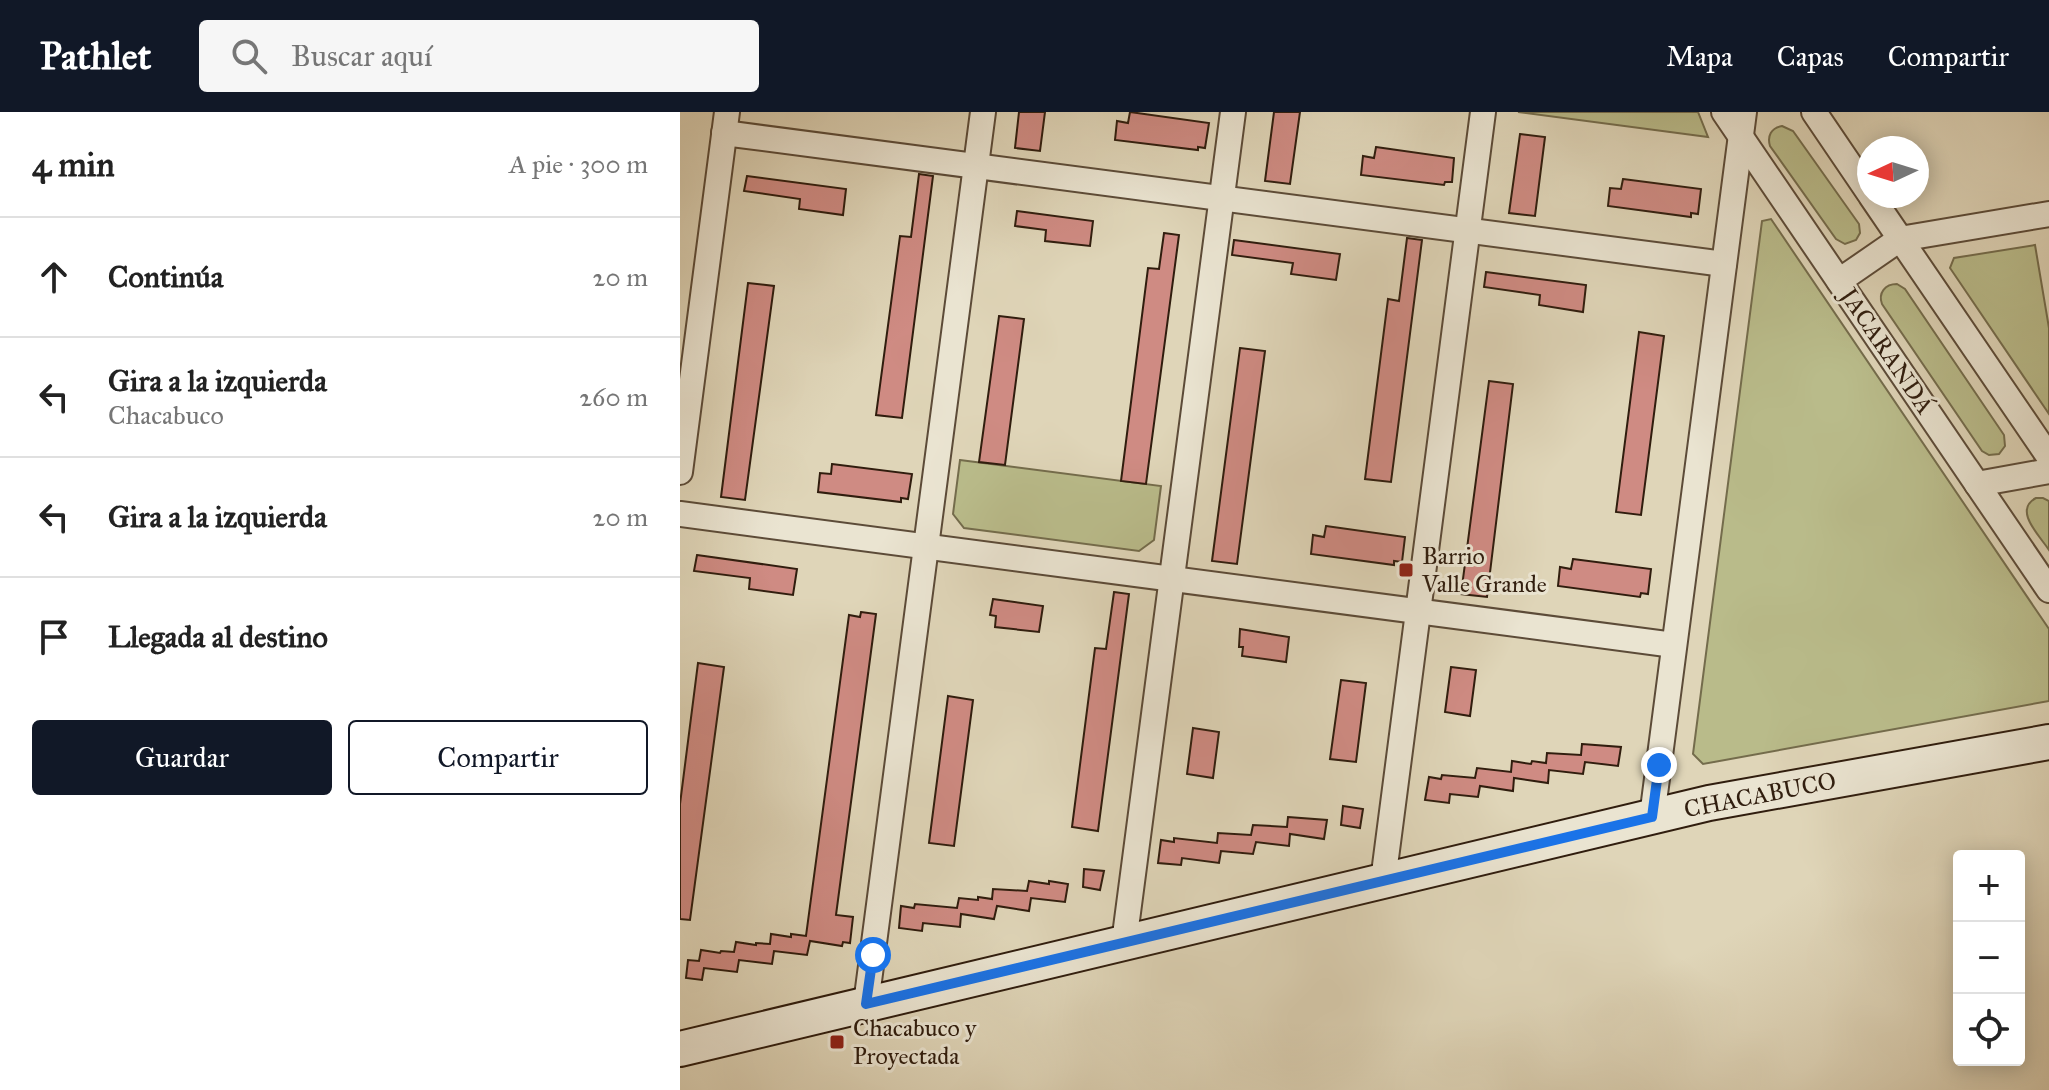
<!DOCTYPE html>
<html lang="es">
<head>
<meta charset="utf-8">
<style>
  body { margin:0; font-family:"IM FELL Great Primer",serif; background:#f6f6f6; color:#222 }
  .controls { position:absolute; right:24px; bottom:24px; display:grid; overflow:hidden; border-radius:8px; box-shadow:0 4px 20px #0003 }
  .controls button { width:72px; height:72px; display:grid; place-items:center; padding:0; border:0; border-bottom:2px solid #e0e0e0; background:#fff; color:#222; font:40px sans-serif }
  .compass { position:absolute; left:1177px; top:24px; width:72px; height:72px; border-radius:50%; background:#fff; box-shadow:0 4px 20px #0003; rotate:266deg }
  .stop { position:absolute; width:24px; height:24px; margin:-18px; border:6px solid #1a73e8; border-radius:50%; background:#fff }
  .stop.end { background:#1a73e8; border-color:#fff; box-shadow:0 2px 8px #0008 }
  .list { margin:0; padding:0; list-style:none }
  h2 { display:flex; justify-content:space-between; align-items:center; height:104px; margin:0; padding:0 32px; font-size:34px }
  h2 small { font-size:26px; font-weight:400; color:#767676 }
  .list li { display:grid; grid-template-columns:52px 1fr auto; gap:24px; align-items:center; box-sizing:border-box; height:120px; padding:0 32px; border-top:2px solid #e0e0e0 }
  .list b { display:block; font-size:30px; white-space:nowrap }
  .list p { margin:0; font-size:26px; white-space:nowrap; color:#767676 }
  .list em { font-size:26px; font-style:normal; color:#767676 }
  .actions { display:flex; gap:16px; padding:24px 32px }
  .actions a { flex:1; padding:18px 0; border:2px solid #111827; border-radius:8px; text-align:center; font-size:28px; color:#111827 }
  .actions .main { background:#111827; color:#fff }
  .icon { flex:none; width:44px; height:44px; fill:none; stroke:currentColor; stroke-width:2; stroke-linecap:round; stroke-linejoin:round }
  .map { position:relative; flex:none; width:1369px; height:978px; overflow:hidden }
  header { display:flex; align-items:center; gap:48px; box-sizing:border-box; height:112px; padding:0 40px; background:#111827; color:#fff }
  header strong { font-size:38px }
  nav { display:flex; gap:44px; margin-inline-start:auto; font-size:28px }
  .search { width:560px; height:72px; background:#f6f6f6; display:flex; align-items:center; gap:20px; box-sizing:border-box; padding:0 28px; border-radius:8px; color:#767676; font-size:30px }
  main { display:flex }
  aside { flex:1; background:#fff }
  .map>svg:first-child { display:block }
  .green { fill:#b9bb8a; stroke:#746c4c; stroke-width:2 }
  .building { fill:#cf8b83; stroke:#301d0e; stroke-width:2 }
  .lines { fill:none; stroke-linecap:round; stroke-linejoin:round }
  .street-casing { stroke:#5c4b38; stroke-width:28 }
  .secondary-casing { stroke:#301d0e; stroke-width:38 }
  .street { stroke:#eae4d1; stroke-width:24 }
  .secondary { stroke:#eae4d1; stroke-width:34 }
  .route { stroke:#1a73e8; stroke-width:10 }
  .poi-dot { fill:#8f2418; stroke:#eae4d1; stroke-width:3 }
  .labels { text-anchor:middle; stroke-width:6; stroke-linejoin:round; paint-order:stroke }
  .street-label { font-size:24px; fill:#301d0e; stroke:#eae4d1 }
  .poi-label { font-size:24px; fill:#301d0e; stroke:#eae4d1; text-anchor:start }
</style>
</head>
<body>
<header>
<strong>Pathlet</strong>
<div class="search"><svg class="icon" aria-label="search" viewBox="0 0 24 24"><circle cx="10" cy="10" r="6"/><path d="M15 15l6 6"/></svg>Buscar aquí</div>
<nav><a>Mapa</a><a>Capas</a><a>Compartir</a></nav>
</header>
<main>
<aside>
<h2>4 min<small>A pie · 300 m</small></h2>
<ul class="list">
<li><svg class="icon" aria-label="ahead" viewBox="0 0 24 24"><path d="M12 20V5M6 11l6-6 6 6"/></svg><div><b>Continúa</b></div><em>20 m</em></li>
<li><svg class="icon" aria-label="left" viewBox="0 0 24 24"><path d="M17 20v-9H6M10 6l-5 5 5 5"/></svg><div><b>Gira a la izquierda</b><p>Chacabuco</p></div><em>260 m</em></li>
<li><svg class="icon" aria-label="left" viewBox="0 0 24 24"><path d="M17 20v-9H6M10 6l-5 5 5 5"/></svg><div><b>Gira a la izquierda</b></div><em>20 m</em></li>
<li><svg class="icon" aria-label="arrive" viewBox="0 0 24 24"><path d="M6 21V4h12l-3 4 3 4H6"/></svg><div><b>Llegada al destino</b></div></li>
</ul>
<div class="actions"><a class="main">Guardar</a><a>Compartir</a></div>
</aside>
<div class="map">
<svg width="1369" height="978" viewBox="0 0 1369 978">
  <rect width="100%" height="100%" fill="#dfd5b8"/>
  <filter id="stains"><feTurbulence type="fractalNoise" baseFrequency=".0025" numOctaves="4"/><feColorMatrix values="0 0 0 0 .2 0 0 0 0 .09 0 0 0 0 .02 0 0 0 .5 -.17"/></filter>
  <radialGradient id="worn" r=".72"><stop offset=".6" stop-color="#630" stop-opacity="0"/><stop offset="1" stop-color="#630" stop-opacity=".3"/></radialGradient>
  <g class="green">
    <path d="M838,0H1018L1028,25Z"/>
    <path d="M1102,14L1113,19L1179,112L1180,121L1176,128L1165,132L1156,127L1090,34C1087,24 1091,16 1102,14Z"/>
    <path d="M1091,107L1369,517V589L1023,652L1013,642L1082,109Z"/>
    <path d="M1355,133L1369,216V302L1270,156L1274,146Z"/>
    <path d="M1217,172L1225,177L1324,323L1325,334L1319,342L1309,343L1302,339L1202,192C1198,181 1205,172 1217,172Z"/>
    <path d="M280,348L481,374L474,428L459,439L284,416L273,402Z"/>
    <path d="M1356,386H1363L1369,389V438C1359,423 1333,398 1356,386Z"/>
  </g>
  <g class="building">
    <path d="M339,0H365L360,39L335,36Z"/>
    <path d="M450,0L529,11L525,36L518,35V38L435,28L437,9L448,11Z"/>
    <path d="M594,0H620L610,72L585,69Z"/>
    <path d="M840,22L865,25L855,104L829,101Z"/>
    <path d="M696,35L774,46L772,70H765L764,73L681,63L683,44L694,46Z"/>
    <path d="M239,62L253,64L222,306L196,303L220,124L231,125Z"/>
    <path d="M67,64L166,77L163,103L119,97L120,87L64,79Z"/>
    <path d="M943,67L1021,77L1018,102L1011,101V105L928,94L930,76L941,77Z"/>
    <path d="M337,99L413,109L410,134L365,129L366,118L335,114Z"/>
    <path d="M484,121L499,123L466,372L441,369L468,156L479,157Z"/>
    <path d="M727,126L742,128L711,370L685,367L708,187L719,189Z"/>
    <path d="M554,128L660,142L656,168L611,162L613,151L552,143Z"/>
    <path d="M806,160L906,173L903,200L859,193L860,183L804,175Z"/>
    <path d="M68,171L94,174L65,388L41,385Z"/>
    <path d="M319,204L344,207L325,353L299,350Z"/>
    <path d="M959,220L984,224L961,403L936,400Z"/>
    <path d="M560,236L585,239L557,452L532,449Z"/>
    <path d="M809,269L833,272L807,485L781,482Z"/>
    <path d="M152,352L232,362L228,387L221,386V390L138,380L140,361L151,362Z"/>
    <path d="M646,414L725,425L722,450L714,449V453L631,442L633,423L644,425Z"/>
    <path d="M17,443L117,457L113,483L69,477L70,466L14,459Z"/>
    <path d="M893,447L971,457L968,482L961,481L960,485L878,474L880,455L891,457Z"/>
    <path d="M434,480L449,482L418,719L392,715L415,536L426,537Z"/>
    <path d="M313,487L363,494L359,520L315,515L316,504L310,503Z"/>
    <path d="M181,500L196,502L156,803L173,805L170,831L163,830L162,834L130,829L127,843L94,839L92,852L59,848L57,860L24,856L22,868L6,866L8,848L19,849L21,838L40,841L41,839L54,840L56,830L76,833V831L90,832L91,822L111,825V822L126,824L169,503L180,505Z"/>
    <path d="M560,517L609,525L606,550L562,544L563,535H559Z"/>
    <path d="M18,551L44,555L10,808L0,807V692Z"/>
    <path d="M771,555L796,558L790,604L765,600Z"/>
    <path d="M661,568L686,571L676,650L650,647Z"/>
    <path d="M268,584L293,588L274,734L249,731Z"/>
    <path d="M513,616L539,620L533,666L507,662Z"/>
    <path d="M902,632L941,635L938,654L905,650L903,662L869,658L868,671L834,666L833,679L800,674L798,685L770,682L769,691L745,688L749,665L761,667L762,663L795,666L797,656L831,660L832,649L851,652L852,649L866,651L867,641L901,643Z"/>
    <path d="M663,694L683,697L680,716L661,713Z"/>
    <path d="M608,705L647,708L644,727L610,722L609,734L576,730L573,742L541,739L539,751L502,746L501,753L478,751L481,728L494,730V726L537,731L538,721L571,723L573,713L607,715Z"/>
    <path d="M404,757L424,759L420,778L403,775Z"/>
    <path d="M349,769L369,772V769L388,772L385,790L351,786L349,799L317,794L314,807L281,802L280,815L243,811L242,819L219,816L221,794L234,796L235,792L277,796L279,786L298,788V785L312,787L313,777L347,779Z"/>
  </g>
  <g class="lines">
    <g class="street-casing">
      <g id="street">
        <path d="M1044,0L1369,478"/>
        <path d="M1134,0L1189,81"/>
        <path d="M44,21L1044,152"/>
        <path d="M1191,84L1369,345"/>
        <path d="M1159,169L1220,127L1369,102"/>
        <path d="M0,360L47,0"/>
        <path d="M1297,372L1369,359"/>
        <path d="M0,402L994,533"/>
        <path d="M972,705L1064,0"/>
        <path d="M703,769L803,0"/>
        <path d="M444,831L553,0"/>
        <path d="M186,892L303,0"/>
      </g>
    </g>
    <g class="secondary-casing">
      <path id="secondary" d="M0,937L1029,691L1369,630"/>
    </g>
    <use href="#street" class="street"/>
    <use href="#secondary" class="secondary"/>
  </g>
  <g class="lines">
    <path class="route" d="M193,843L186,892L972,705L979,653"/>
  </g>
  <g class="poi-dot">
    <rect x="718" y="450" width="16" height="16" rx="4"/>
    <rect x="149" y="922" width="16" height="16" rx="4"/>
  </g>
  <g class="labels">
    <g class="street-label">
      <text transform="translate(1207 239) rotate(56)" y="8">JACARANDÁ</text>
      <text transform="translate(1080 683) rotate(-11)" y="8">CHACABUCO</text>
    </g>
    <g class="poi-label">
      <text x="742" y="452">Barrio<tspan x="742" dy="28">Valle Grande</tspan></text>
      <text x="173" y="924">Chacabuco y<tspan x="173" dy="28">Proyectada</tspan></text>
    </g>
  </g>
  <rect width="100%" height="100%" filter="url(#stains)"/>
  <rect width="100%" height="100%" fill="url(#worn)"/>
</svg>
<div class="controls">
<button>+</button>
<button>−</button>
<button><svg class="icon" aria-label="locate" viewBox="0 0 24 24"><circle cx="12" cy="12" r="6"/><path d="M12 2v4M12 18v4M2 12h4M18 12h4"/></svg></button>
</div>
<svg class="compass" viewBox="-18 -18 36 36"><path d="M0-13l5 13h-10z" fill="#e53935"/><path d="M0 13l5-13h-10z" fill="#767676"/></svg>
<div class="stop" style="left:193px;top:843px"></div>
<div class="stop end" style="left:979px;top:653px"></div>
</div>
</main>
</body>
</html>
